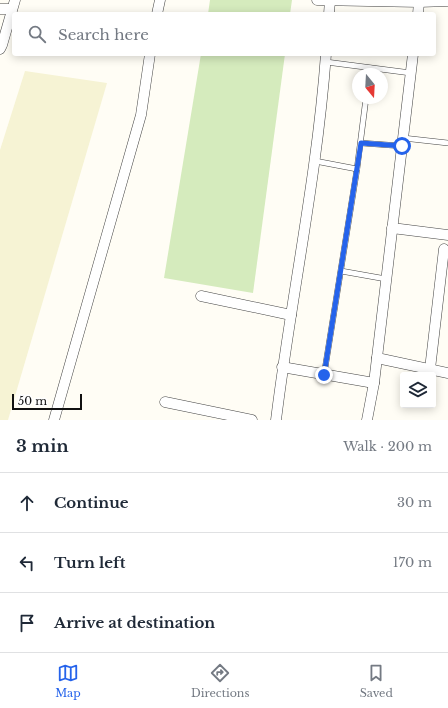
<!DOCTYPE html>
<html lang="en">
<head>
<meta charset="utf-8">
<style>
  body { margin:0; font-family:"Libre Baskerville",serif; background:#f6f6f7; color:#1f2937 }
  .controls { position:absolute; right:12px; bottom:12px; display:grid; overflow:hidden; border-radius:4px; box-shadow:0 2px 10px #0003 }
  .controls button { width:36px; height:36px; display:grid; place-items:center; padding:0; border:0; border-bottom:1px solid #e0e1e3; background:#fff; color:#1f2937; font:20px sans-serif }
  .compass { position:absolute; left:352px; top:68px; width:36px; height:36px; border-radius:50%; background:#fff; box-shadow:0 2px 10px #0003; rotate:162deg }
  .scale { position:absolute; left:12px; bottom:10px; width:70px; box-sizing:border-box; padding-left:4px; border:2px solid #111; border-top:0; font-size:11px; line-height:14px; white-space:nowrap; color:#111; -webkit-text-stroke:3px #fff; paint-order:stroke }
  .stop { position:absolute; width:12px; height:12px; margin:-9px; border:3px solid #2563eb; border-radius:50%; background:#fff }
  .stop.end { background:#2563eb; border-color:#fff; box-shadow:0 1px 4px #0008 }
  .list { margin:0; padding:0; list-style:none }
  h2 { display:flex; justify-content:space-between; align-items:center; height:52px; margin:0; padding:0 16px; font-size:17px }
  h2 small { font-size:13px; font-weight:400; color:#747a83 }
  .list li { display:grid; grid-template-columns:26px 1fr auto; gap:12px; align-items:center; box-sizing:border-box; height:60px; padding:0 16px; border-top:1px solid #e0e1e3 }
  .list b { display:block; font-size:15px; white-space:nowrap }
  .list em { font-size:13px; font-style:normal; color:#747a83 }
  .icon { flex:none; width:22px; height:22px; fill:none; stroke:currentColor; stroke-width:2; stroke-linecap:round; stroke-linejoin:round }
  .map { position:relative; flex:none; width:448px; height:420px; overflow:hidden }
  .search { position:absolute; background:#fff; box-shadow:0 2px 10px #0003; left:12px; right:12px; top:12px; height:44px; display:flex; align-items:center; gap:10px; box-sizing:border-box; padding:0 14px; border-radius:4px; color:#747a83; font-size:15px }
  .sheet { height:232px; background:#fff }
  nav { display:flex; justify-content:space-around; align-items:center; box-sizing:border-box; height:56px; border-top:1px solid #e0e1e3; background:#fff; font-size:11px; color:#747a83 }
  nav a { display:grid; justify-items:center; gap:2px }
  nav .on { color:#2563eb }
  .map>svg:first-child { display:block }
  .farmland { fill:#f6f3d4 }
  .green { fill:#d5ebbd }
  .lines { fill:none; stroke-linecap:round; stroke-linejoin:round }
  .lane-casing { stroke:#444; stroke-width:6 }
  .street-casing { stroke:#444; stroke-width:11 }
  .lane { stroke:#fff; stroke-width:5 }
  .street { stroke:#fff; stroke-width:10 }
  .route { stroke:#2563eb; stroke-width:5 }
</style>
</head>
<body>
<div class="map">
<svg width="448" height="420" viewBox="0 0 448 420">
  <rect width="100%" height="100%" fill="#fffdf5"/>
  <path class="farmland" d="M25,71L107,83L8,420H0V150Z"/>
  <g class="green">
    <path d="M210,0H292L290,14H208Z"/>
    <path d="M201,54H285L253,293L164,278Z"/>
  </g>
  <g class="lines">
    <g class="lane-casing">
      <g id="lane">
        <path d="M326,62L411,73"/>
        <path d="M369,74L370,68"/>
        <path d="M403,138L448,143"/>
        <path d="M361,143L402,146"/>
        <path d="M315,161L357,169"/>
        <path d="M341,271L386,279"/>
        <path d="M324,375L357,169L366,98"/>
      </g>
    </g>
    <g class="street-casing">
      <g id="street">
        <path d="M317,0L419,2L448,1"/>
        <path d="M0,9H12"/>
        <path d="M157,14L160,0"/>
        <path d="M329,14L330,0"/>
        <path d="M418,14L419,2"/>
        <path d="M0,49L2,45L15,0"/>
        <path d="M392,228L448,235"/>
        <path d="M201,296L291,315"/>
        <path d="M377,358L448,373"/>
        <path d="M282,367L374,383"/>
        <path d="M430,369L444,249"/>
        <path d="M165,402L252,420"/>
        <path d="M54,420L141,115L150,54"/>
        <path d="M276,420C291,298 317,177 326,54"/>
        <path d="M367,420L374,383L413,54"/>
      </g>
    </g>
    <use href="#lane" class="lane"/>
    <use href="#street" class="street"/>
  </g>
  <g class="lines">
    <path class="route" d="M324,375L361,143L402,146"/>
  </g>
</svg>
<div class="controls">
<button><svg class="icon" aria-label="layers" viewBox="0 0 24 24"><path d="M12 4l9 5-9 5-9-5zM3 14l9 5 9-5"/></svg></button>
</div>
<svg class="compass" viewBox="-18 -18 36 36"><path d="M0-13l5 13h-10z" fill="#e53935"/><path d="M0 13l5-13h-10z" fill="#747a83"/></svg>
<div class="scale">50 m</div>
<div class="stop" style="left:402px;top:146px"></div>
<div class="stop end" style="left:324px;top:375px"></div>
<div class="search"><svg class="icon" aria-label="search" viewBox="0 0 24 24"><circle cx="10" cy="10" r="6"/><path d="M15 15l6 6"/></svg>Search here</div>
</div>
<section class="sheet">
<h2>3 min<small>Walk · 200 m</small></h2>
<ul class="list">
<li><svg class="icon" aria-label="ahead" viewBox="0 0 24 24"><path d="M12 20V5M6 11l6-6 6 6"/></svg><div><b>Continue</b></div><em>30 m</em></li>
<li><svg class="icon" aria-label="left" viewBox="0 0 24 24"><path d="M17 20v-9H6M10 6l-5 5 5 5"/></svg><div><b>Turn left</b></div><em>170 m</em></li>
<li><svg class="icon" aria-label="arrive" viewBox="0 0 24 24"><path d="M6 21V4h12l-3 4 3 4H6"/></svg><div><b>Arrive at destination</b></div></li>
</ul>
</section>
<nav>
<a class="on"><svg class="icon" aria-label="map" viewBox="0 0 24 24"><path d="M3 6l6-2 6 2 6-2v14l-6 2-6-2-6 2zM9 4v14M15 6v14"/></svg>Map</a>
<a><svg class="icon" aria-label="directions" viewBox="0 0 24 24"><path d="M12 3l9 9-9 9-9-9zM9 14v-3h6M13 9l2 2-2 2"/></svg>Directions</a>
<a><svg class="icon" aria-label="saved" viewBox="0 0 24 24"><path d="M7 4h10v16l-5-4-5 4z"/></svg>Saved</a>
</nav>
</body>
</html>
